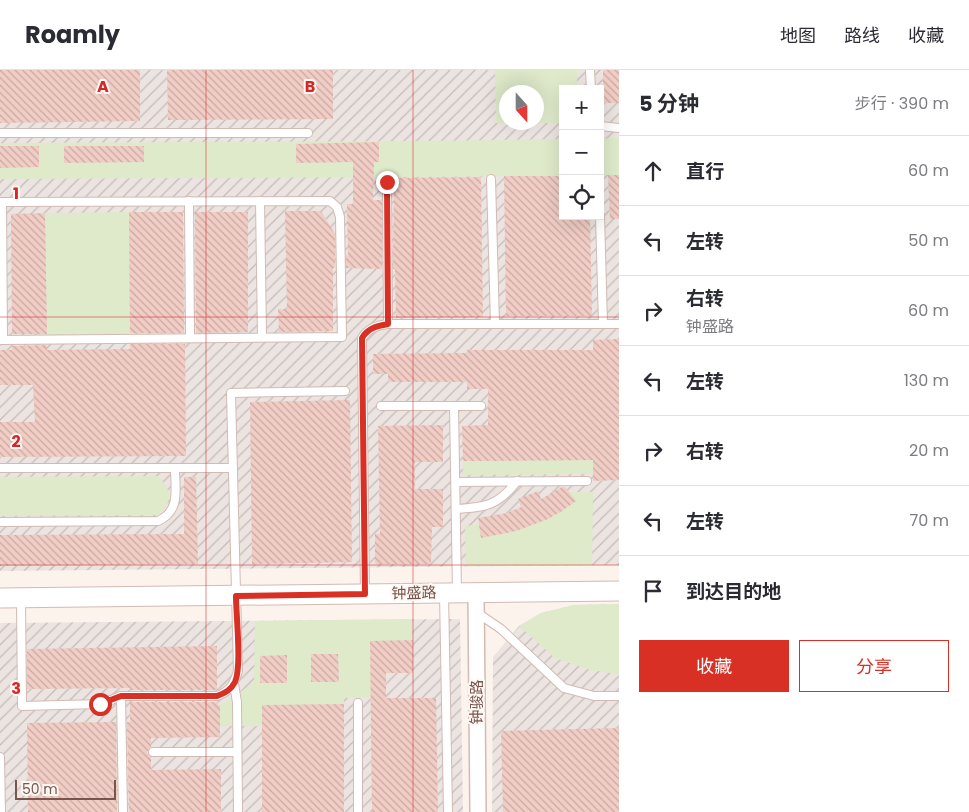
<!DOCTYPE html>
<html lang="zh">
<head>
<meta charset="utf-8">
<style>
  body { margin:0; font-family:Poppins,"Noto Sans SC",sans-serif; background:#f7f7f7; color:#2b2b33 }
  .controls { position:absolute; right:15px; top:15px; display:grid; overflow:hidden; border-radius:0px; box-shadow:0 5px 20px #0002 }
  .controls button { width:45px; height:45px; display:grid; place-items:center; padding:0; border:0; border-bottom:1px solid #e1e1e2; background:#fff; color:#2b2b33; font:25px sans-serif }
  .compass { position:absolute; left:499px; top:15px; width:45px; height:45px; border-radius:50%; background:#fff; box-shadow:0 5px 20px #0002; rotate:159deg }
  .scale { position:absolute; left:15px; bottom:12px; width:101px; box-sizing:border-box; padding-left:5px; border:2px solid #78554f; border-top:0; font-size:14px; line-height:18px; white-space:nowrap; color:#78554f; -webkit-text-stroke:4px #fef8f3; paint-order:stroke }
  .stop { position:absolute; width:15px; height:15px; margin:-11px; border:4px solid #d93025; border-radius:50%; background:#fff }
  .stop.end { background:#d93025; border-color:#fff; box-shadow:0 1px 5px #0008 }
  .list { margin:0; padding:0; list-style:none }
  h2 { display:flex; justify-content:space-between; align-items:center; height:65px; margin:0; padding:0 20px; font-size:21px }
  h2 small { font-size:16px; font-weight:400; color:#7c7c81 }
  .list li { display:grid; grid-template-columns:32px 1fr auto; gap:15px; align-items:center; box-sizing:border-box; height:70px; padding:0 20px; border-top:1px solid #e1e1e2 }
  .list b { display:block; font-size:19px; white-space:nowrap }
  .list p { margin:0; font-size:16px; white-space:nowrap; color:#7c7c81 }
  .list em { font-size:16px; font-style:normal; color:#7c7c81 }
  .actions { display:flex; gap:10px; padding:15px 20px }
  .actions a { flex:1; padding:11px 0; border:1px solid #d93025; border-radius:0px; text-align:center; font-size:18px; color:#d93025 }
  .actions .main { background:#d93025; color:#fff }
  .icon { flex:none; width:28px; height:28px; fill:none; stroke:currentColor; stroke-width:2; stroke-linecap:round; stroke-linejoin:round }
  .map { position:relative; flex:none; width:619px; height:742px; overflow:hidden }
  header { display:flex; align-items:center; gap:30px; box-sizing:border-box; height:70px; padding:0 25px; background:#fff; border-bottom:1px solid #e1e1e2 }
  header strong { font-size:24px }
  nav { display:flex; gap:28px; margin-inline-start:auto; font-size:18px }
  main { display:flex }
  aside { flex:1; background:#fff }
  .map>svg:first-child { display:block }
  .industrial { fill:url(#industrial-furrows); fill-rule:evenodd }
  .grass { fill:#deeaca; fill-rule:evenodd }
  .building { fill:url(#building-back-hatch) }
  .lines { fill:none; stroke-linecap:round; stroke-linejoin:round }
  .service-casing { stroke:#d2bbb4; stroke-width:10 }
  .minor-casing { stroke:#d2bbb4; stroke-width:18 }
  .tertiary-casing { stroke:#d2bbb4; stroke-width:21 }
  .service { stroke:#fff; stroke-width:8 }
  .minor { stroke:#fff; stroke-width:15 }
  .tertiary { stroke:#fff; stroke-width:19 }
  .route { stroke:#d93025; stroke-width:6 }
  .grid { fill:none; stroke:#d62828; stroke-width:1; stroke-opacity:0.55 }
  .labels { text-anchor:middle; stroke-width:4; stroke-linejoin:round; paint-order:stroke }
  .street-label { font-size:15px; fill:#78554f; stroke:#fef8f3 }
  .grid-label { font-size:16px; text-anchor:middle; font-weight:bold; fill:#d62828; stroke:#fef8f3; stroke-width:4; stroke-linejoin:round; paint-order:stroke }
</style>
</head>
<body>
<header>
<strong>Roamly</strong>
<nav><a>地图</a><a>路线</a><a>收藏</a></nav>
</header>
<main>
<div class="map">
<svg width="619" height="742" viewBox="0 0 619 742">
  <defs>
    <pattern id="industrial-furrows" width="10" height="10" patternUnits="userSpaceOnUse" patternTransform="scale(1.25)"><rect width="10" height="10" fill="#ece4e1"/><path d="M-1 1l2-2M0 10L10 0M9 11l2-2" fill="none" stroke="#c4bcb9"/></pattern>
    <pattern id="building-back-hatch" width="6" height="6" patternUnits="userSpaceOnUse" patternTransform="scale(1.25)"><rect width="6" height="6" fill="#f1cdc5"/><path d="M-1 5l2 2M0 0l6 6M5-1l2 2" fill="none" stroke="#c8a9a2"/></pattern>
  </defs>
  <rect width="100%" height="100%" fill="#fcf3ed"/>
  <g class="industrial">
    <path d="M0,0H619V495L0,501ZM563,19H600V146H563ZM507,22H536V52H507Z"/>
    <path d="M619,534V742H492L493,587L519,556L541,543L574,535Z"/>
    <path d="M460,549L463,742H0V553Z"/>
  </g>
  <g class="grass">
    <path d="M495,0H577V19H563V53H496ZM507,22H536V52H507Z"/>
    <path d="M619,68V105H600V69Z"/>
    <path d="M563,69V106L0,109V73L426,71Z"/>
    <path d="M129,142L130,264L47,265L45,143Z"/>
    <path d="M593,390V404L463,405V391Z"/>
    <path d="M157,406C172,418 174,434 157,445L0,446V407Z"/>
    <path d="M565,422H593L592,495L466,496L465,456L494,453Z"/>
    <path d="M619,534V604L590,600L555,588L519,556L541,543L574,535Z"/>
    <path d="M412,549L413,603H386V628H344V634L262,636V656H220V635L254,613L255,551Z"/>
  </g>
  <g class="building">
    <path d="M0,0H140V51L0,53Z"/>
    <path d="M167,0H333V49L168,50Z"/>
    <rect x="603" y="0" width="16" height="33"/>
    <path d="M379,72V92H374L373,130H382V199L346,198V184L348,187L347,134H353V92L296,93V74Z"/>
    <path d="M0,76H39V97L0,98Z"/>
    <path d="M64,76H144V92L64,93Z"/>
    <path d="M608,105H619V149H610Z"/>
    <path d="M504,106H563V146H590L592,246H506Z"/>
    <path d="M481,107L483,247L396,248L395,199H393L394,108Z"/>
    <path d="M285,141H321L335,164V198H333V261L279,262L278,239H287Z"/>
    <path d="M129,142H183L184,263H130Z"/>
    <path d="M195,142H248V262L196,263Z"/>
    <path d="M45,143L47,264H12L11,144Z"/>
    <path d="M619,269V410L593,411V390L463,391L462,356L488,355V319H467V312H388V304H373V284L467,283V280H593V270Z"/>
    <path d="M130,274H185L186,386L0,387V352H35L33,315H0V280H12V276L47,275V280L130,279Z"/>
    <path d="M350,330L352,492L252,494L250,332Z"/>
    <path d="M443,355V392H415V419H443V457H432L431,494H375V464H380L378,356Z"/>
    <path d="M184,407H196L198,494L0,496V465L184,464Z"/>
    <path d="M562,417H565L576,431L562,441L548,449L516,461L481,468L478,448L507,443L521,437L518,429L538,421L541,429Z"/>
    <path d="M413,570V603H386V628H436L438,742H372L370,571Z"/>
    <path d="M217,576V620H130V618L27,619V579Z"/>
    <path d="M311,584H338L339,612H311Z"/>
    <path d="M287,585V613H260V586Z"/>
    <path d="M130,632H218V635H220V667L151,668V677L147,682L151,687V700L221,699V742H129L127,652H130Z"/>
    <path d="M344,634V742H262V635Z"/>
    <path d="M116,652L117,742H28L27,653Z"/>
    <path d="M619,658V742H503L501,661Z"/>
  </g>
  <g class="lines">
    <g class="service-casing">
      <g id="service">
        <path d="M590,0L591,19"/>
        <path d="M600,56L619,58"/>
        <path d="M0,63H308"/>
        <path d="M491,109L495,254"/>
        <path d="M387,112L388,254"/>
        <path d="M189,131L190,268"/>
        <path d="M260,131L262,267"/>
        <path d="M0,132L330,131L337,137L340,147L342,267L0,270"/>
        <path d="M2,132L3,270"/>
        <path d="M600,146L603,254"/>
        <path d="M381,336H481"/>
        <path d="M454,336L457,523"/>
        <path d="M0,398H233"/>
        <path d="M456,412L587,411"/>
        <path d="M456,439C486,437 498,436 517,411"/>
        <path d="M0,452L158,451C181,441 175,419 175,398"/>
        <path d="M444,523L448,742"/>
        <path d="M365,524L362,268C368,258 377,255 388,254H619"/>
        <path d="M21,528L22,636L101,634L121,626H217C231,621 234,614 238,601L231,323L345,321"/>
        <path d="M476,542L501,559L564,618L594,626H619"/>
        <path d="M234,614L237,632L238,742"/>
        <path d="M121,626L123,742"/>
        <path d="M358,633V742"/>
        <path d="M153,682H237"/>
        <path d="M0,687L1,742"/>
      </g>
    </g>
    <g class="minor-casing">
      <path id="minor" d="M476,523L478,742"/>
    </g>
    <g class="tertiary-casing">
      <path id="tertiary" d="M0,528L619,521"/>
    </g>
    <use href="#service" class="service"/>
    <use href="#minor" class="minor"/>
    <use href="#tertiary" class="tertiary"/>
  </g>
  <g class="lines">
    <path class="route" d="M100,634L121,626H217C225,623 231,620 235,612C242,596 236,546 236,526L365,524L362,268C368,258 377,256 388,254L387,112"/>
  </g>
  <path class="grid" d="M206,0V742M413,0V742M0,247H619M0,495H619"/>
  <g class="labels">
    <g class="street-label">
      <text transform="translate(414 523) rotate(-1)" y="5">钟盛路</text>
      <text transform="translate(477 632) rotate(-90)" y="5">钟骏路</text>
    </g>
  </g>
  <g class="grid-label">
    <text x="103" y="22">A</text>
    <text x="310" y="22">B</text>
    <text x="16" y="129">1</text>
    <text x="16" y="377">2</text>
    <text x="16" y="624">3</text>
  </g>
</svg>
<div class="controls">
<button>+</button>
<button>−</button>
<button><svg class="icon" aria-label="locate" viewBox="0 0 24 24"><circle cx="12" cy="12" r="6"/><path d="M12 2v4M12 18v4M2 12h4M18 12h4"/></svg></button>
</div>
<svg class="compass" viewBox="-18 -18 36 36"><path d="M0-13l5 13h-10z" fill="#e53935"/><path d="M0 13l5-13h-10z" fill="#7c7c81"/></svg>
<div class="scale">50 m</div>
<div class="stop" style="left:100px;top:634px"></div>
<div class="stop end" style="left:387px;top:112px"></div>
</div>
<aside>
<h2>5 分钟<small>步行 · 390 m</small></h2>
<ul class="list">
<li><svg class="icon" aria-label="ahead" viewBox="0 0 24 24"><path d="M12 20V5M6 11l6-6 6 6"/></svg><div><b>直行</b></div><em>60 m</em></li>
<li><svg class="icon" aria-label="left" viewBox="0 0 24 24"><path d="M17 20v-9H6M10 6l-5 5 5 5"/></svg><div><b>左转</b></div><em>50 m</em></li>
<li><svg class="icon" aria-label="right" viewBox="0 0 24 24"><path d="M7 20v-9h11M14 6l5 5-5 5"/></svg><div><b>右转</b><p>钟盛路</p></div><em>60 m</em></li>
<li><svg class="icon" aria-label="left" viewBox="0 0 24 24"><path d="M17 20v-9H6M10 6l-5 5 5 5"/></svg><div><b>左转</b></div><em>130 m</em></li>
<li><svg class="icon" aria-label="right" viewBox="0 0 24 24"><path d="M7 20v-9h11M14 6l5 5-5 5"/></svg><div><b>右转</b></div><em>20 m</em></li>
<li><svg class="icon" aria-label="left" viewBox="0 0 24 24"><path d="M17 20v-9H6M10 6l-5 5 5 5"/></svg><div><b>左转</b></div><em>70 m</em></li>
<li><svg class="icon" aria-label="arrive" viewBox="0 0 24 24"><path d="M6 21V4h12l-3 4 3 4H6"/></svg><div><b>到达目的地</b></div></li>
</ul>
<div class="actions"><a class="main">收藏</a><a>分享</a></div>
</aside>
</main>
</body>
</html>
